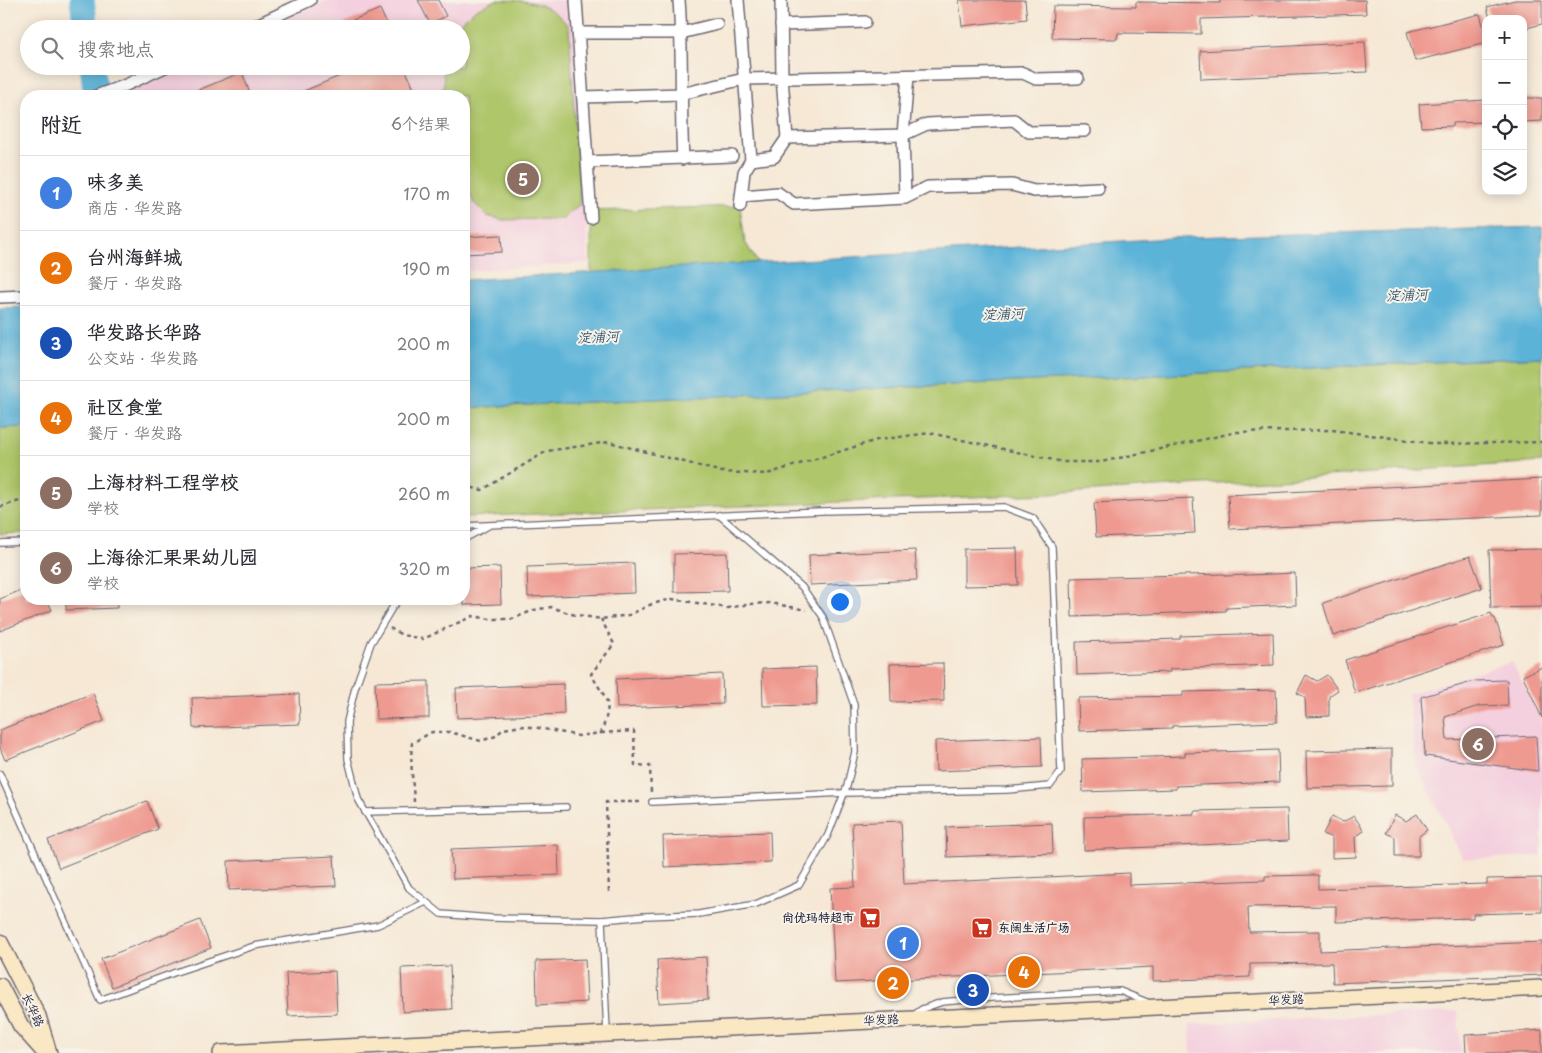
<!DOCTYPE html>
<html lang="zh">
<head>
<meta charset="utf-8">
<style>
  body { margin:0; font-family:"Playpen Sans","LXGW WenKai TC",sans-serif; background:#f7f7f7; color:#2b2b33 }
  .controls { position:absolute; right:15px; top:15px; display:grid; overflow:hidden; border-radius:10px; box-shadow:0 2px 12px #0003 }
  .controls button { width:45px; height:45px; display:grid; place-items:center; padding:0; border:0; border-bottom:1px solid #e1e1e2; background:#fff; color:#2b2b33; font:25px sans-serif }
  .you { position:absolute; left:839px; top:601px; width:18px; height:18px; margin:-12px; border:4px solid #fff; border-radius:50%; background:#1a73e8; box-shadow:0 0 0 8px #1a73e833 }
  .badge { display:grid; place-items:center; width:32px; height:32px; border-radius:50%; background:#ea580c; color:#fff; font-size:16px; font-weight:700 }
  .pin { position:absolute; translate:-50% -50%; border:2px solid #fff; box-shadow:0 1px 5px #0006 }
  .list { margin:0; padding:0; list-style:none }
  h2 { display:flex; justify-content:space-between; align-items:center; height:65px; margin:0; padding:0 20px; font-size:21px }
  h2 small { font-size:16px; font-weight:400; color:#7c7c81 }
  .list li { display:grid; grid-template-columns:32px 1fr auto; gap:15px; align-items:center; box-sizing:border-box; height:75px; padding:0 20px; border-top:1px solid #e1e1e2 }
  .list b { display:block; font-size:19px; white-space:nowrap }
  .list p { margin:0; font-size:16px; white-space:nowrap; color:#7c7c81 }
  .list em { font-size:16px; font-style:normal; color:#7c7c81 }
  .icon { flex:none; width:28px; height:28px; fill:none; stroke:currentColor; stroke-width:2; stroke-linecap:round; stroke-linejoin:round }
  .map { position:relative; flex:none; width:1542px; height:1053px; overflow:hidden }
  .search { position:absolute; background:#fff; box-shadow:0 2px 12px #0003; left:20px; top:20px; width:450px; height:55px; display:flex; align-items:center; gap:12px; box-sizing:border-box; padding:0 18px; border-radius:28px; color:#7c7c81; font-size:19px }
  .panel { position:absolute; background:#fff; box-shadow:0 2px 12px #0003; left:20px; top:90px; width:450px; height:515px; border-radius:20px }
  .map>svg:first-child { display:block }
  .built { fill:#f4cfde }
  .green { fill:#afc66b; stroke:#687453 }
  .water { fill:#5bb3d8; stroke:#3e6a8a }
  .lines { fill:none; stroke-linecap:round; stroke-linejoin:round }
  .river { stroke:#5bb3d8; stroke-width:25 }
  .building { fill:#ef9a90 }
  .lane-casing { stroke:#6c6771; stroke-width:8 }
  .street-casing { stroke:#6c6771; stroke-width:14 }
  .secondary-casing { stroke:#6c6771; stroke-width:18 }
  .path { stroke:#6c6771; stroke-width:2.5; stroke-dasharray:4 4; stroke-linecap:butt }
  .lane { stroke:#fff; stroke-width:5.5 }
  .street { stroke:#fff; stroke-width:11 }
  .secondary { stroke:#fae7c3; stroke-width:15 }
  .labels { text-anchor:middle; stroke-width:4; stroke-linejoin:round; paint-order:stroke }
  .poi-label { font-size:12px; font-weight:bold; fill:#22223b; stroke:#f7f3e8; text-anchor:end }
  .street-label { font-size:12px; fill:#22223b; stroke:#f7f3e8 }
  .water-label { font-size:14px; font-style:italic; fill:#365572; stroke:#f7f3e8 }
</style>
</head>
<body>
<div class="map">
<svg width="1542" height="1053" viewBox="0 0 1542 1053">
  <rect width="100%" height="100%" fill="#f7f3e8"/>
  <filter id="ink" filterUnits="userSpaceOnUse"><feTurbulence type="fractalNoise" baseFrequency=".02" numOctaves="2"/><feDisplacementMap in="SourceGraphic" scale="10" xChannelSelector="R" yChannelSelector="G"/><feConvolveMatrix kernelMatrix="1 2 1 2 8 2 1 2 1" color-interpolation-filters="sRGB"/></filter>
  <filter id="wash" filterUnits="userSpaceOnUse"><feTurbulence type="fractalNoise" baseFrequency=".0096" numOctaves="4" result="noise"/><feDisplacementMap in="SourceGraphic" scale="20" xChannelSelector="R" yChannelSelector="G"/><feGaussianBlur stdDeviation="1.12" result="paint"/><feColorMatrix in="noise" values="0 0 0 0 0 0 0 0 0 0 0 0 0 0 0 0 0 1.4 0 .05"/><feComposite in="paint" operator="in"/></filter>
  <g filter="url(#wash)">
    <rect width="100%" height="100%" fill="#f6e8d5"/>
    <g class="built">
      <path d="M329,0H573L588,263L464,271V96H127L126,86L172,66H461V29H261Z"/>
      <path d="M1512,662L1542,721V856L1463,859L1417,767L1408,694Z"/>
      <path d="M1458,1011L1461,1053H1191L1190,1024Z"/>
    </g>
    <g class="green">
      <path d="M496,0C527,0 549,1 569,27L580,204L563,219L503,220L487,216L474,203L468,190L467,200H464V96H428V93L444,89L443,66H461L460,23L476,9Z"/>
      <path d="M740,206L745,242L758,263L591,273V211Z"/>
      <path d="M1542,357V462L1049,494L464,517V408Z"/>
      <path d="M26,427V533L0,534V428Z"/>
    </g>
    <g class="water">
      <path d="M1542,227V357L464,408V280L1189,237Z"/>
      <path d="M26,307V427L0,428V308Z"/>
    </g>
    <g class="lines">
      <g class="river">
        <path d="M82,0L86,29"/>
        <path d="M92,66L96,96"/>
      </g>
    </g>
    <g id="blocks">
      <g class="building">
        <path d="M418,0H438L446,16L430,24Z"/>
        <path d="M959,0H1025L1027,19L962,26Z"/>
        <path d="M1220,0H1365L1366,14L1201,19V34L1118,33L1117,39L1052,38L1053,6L1136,7V2L1220,3Z"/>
        <path d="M1515,0H1542V24L1523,29V19H1490L1487,7Z"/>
        <path d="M380,9L389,29H333V28Z"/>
        <path d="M1480,14L1486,36V43L1415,61L1407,32Z"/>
        <path d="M1365,42L1367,72L1201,79L1200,51Z"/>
        <path d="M339,66H404L417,96H292L342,75Z"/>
        <path d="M242,72L249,91L237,96H184Z"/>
        <path d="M1523,98H1542V121L1523,122Z"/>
        <path d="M1486,100V122L1453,123V126L1421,127L1419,104Z"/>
        <path d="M501,235L502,252L464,254V237Z"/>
        <path d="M1542,479V515L1230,529L1228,495Z"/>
        <path d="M1193,498L1195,533L1096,537L1094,503Z"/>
        <path d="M1017,548L1018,585L964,586V549Z"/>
        <path d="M1542,549V607L1491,608L1489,550Z"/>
        <path d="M915,550L917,580L810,585L809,555Z"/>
        <path d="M727,553L728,591L674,592V554Z"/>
        <path d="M1470,556L1482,588L1333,636L1323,603Z"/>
        <path d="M634,563L635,593L528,597L527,567Z"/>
        <path d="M500,567L501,604L464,605V568Z"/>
        <path d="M1295,573L1296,605L1226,608V611L1072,617L1071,578L1224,574L1225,576Z"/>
        <path d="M26,588V599H47L52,610L0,631V599Z"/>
        <path d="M66,599H117V608L66,610Z"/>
        <path d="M1491,613L1493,618H1495L1504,645L1355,693L1345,660Z"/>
        <path d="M1273,633L1274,665L1170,669V672L1077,675L1076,642L1180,639V636Z"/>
        <path d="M943,663L944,701L891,702L890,664Z"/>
        <path d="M816,667L817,705L763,706L762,669Z"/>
        <path d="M1542,667V718L1523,676Z"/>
        <path d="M722,674L723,704L617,708L616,679Z"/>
        <path d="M1306,675L1317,681L1327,675L1338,690L1329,696V716L1306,717L1305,697L1297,693Z"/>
        <path d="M1507,680L1508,705L1479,706L1445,717L1447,740L1536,736L1538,771L1425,756L1421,697L1475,681Z"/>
        <path d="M429,681V718L376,719L375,682Z"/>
        <path d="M563,684L564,714L457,718L456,688Z"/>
        <path d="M1276,690L1277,722L1172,726V728L1079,731L1078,698L1183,696V692Z"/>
        <path d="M93,693L104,721L5,760L0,748V730Z"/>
        <path d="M299,694L300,724L193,728L192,698Z"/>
        <path d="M1041,737L1042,767L936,771L935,741Z"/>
        <path d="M1392,749V786L1307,788L1306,751Z"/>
        <path d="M1278,750L1279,782L1176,786V789L1083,792L1082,759L1185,756V753Z"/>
        <path d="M147,801L158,829L59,868L48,840Z"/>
        <path d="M1287,809L1288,841L1084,850V817L1194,814V811Z"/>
        <path d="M1417,814L1427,830L1419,836V856H1395V837L1386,833L1395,815L1406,821Z"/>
        <path d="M1332,816L1343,822L1354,816L1364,831L1355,837L1356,857L1332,858V838L1323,834Z"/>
        <path d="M901,821L904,884L1129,873V885L1265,880V876L1318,875V889L1487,884V879L1542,878V912L1473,914V918L1336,922V906L1248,907L1249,932L1320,931V951L1542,942V975L1333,983L1332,963L1250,964V977L1153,981V967L835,983L830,888L855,887L852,823Z"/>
        <path d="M1052,823L1053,853L947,857L946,827Z"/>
        <path d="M770,832L771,862L664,867L663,836Z"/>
        <path d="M558,845L559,875L453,879L451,849Z"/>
        <path d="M334,856L336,886L229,890L228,861Z"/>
        <path d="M200,920L211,948L112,987L101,959Z"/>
        <path d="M706,957L708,1000L659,1003L657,960Z"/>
        <path d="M585,959L587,1002L537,1005L536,961Z"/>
        <path d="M450,966L452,1009L403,1012L401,968Z"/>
        <path d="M335,971L337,1014L288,1016L286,973Z"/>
        <path d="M1542,1030V1053H1466L1465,1035Z"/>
      </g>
    </g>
  </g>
  <g filter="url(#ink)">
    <use href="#blocks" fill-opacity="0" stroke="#6c6771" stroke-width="1"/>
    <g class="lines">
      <g class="lane-casing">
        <g id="lane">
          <path d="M464,526L822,511L1004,507L1033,518L1052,547L1061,771L1050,786L1007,790L845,793L652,802"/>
          <path d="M464,539L488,526"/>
          <path d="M0,543L26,542"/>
          <path d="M399,599L392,608L371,643L355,688L347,722L348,759L358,799L409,888L441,914L491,918L602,920L645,916L699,914L756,904L799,885L828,835L847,786L855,752L854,705L823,617L802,587L719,515"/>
          <path d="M0,774L100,1000L176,972L254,946L378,925L426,902"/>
          <path d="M365,812L566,807"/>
          <path d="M602,920L607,1033"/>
          <path d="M914,1015L922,1009L942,1002L975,999L1120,991L1149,1003"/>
        </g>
      </g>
      <g class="street-casing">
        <g id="street">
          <path d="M576,0L591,218"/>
          <path d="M679,0C683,53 680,106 683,159"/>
          <path d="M738,0L751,160L744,172L740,206"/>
          <path d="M781,0L782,78L787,138"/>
          <path d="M781,25L865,22"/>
          <path d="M248,29L310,0"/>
          <path d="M578,33H681L717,24"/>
          <path d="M96,96L126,85L167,66"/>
          <path d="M583,97L681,94L744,79L1023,73L1036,79L1078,78"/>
          <path d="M751,160L774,157L787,138L903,135L927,124L1014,120L1029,132L1085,131"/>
          <path d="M587,162L732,156"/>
          <path d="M741,196L778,193L794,204L905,198L928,187L1012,185L1034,191L1098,188"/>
          <path d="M905,198L903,135L908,76"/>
          <path d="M0,297L26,296"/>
        </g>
      </g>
      <g class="secondary-casing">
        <g id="secondary">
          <path d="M0,942L38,1016L49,1053"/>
          <path d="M0,986L21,1026L45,1053"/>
          <path d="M221,1053L1542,988"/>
        </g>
      </g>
      <g class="path">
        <path d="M464,486L482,490L547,451L609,442L722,472L767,474L877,440L930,433L1063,462H1101L1237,432L1333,430L1437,444L1542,442"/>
        <path d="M0,507L26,499"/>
        <path d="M390,628L402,635L423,639L473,616L490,619H512L534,610L551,607L571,614L601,619L629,615L652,604L672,599L728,608L750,604L771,603L806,610"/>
        <path d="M601,733L634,731L635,765L650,766L651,793"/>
        <path d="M414,802C413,783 410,761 412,743L432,732H450L481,741L496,736L503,729L522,726L539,728L579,736L601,733C613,699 608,704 591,674L614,644L601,619"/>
        <path d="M609,892L606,802H643"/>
      </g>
      <use href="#lane" class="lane"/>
      <use href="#street" class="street"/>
      <use href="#secondary" class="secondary"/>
    </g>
  </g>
  <defs>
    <g id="supermarket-square" transform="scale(1.125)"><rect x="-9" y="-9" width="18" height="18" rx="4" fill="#c8321e" stroke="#f7f3e8"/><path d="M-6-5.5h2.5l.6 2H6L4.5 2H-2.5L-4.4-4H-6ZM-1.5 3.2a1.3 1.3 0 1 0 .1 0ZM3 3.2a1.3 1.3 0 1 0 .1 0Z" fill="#fff"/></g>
  </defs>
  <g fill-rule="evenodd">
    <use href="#supermarket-square" x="870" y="918"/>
    <use href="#supermarket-square" x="982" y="928"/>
  </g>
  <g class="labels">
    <g class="poi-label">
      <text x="854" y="922">尚优玛特超市</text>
      <text x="998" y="932" text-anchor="start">东阔生活广场</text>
    </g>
    <g class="street-label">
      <text transform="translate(1286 1000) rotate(-3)" y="4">华发路</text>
      <text transform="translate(33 1010) rotate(66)" y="4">长华路</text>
      <text transform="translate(881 1020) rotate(-3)" y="4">华发路</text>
    </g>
    <g class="water-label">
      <text transform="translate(1407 295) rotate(-3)" y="5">淀浦河</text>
      <text transform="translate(1003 314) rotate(-3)" y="5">淀浦河</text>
      <text transform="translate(598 337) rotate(-3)" y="5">淀浦河</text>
    </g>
  </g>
</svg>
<div class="controls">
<button>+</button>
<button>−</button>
<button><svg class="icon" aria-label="locate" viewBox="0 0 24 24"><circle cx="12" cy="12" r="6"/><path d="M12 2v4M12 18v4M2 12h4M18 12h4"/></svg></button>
<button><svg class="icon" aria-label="layers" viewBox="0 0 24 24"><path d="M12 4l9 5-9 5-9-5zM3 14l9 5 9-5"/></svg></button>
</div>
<div class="you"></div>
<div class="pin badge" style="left:903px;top:943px;background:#3f7fe0">1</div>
<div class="pin badge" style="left:893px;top:983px;background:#e8710a">2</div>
<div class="pin badge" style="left:973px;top:990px;background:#1a4fb4">3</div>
<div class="pin badge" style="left:1024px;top:972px;background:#e8710a">4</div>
<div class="pin badge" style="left:523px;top:179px;background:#8d6e63">5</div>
<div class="pin badge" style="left:1478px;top:744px;background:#8d6e63">6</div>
<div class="search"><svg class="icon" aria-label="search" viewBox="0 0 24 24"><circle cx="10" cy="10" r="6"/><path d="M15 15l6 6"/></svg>搜索地点</div>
<section class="panel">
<h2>附近<small>6个结果</small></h2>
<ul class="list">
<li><span class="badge" style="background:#3f7fe0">1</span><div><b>味多美</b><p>商店 · 华发路</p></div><em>170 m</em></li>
<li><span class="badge" style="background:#e8710a">2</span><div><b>台州海鲜城</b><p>餐厅 · 华发路</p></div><em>190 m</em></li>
<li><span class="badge" style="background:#1a4fb4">3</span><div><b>华发路长华路</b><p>公交站 · 华发路</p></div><em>200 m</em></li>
<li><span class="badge" style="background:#e8710a">4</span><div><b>社区食堂</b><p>餐厅 · 华发路</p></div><em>200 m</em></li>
<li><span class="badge" style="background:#8d6e63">5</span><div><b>上海材料工程学校</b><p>学校</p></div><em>260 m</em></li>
<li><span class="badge" style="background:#8d6e63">6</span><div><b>上海徐汇果果幼儿园</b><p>学校</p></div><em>320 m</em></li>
</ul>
</section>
</div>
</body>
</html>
